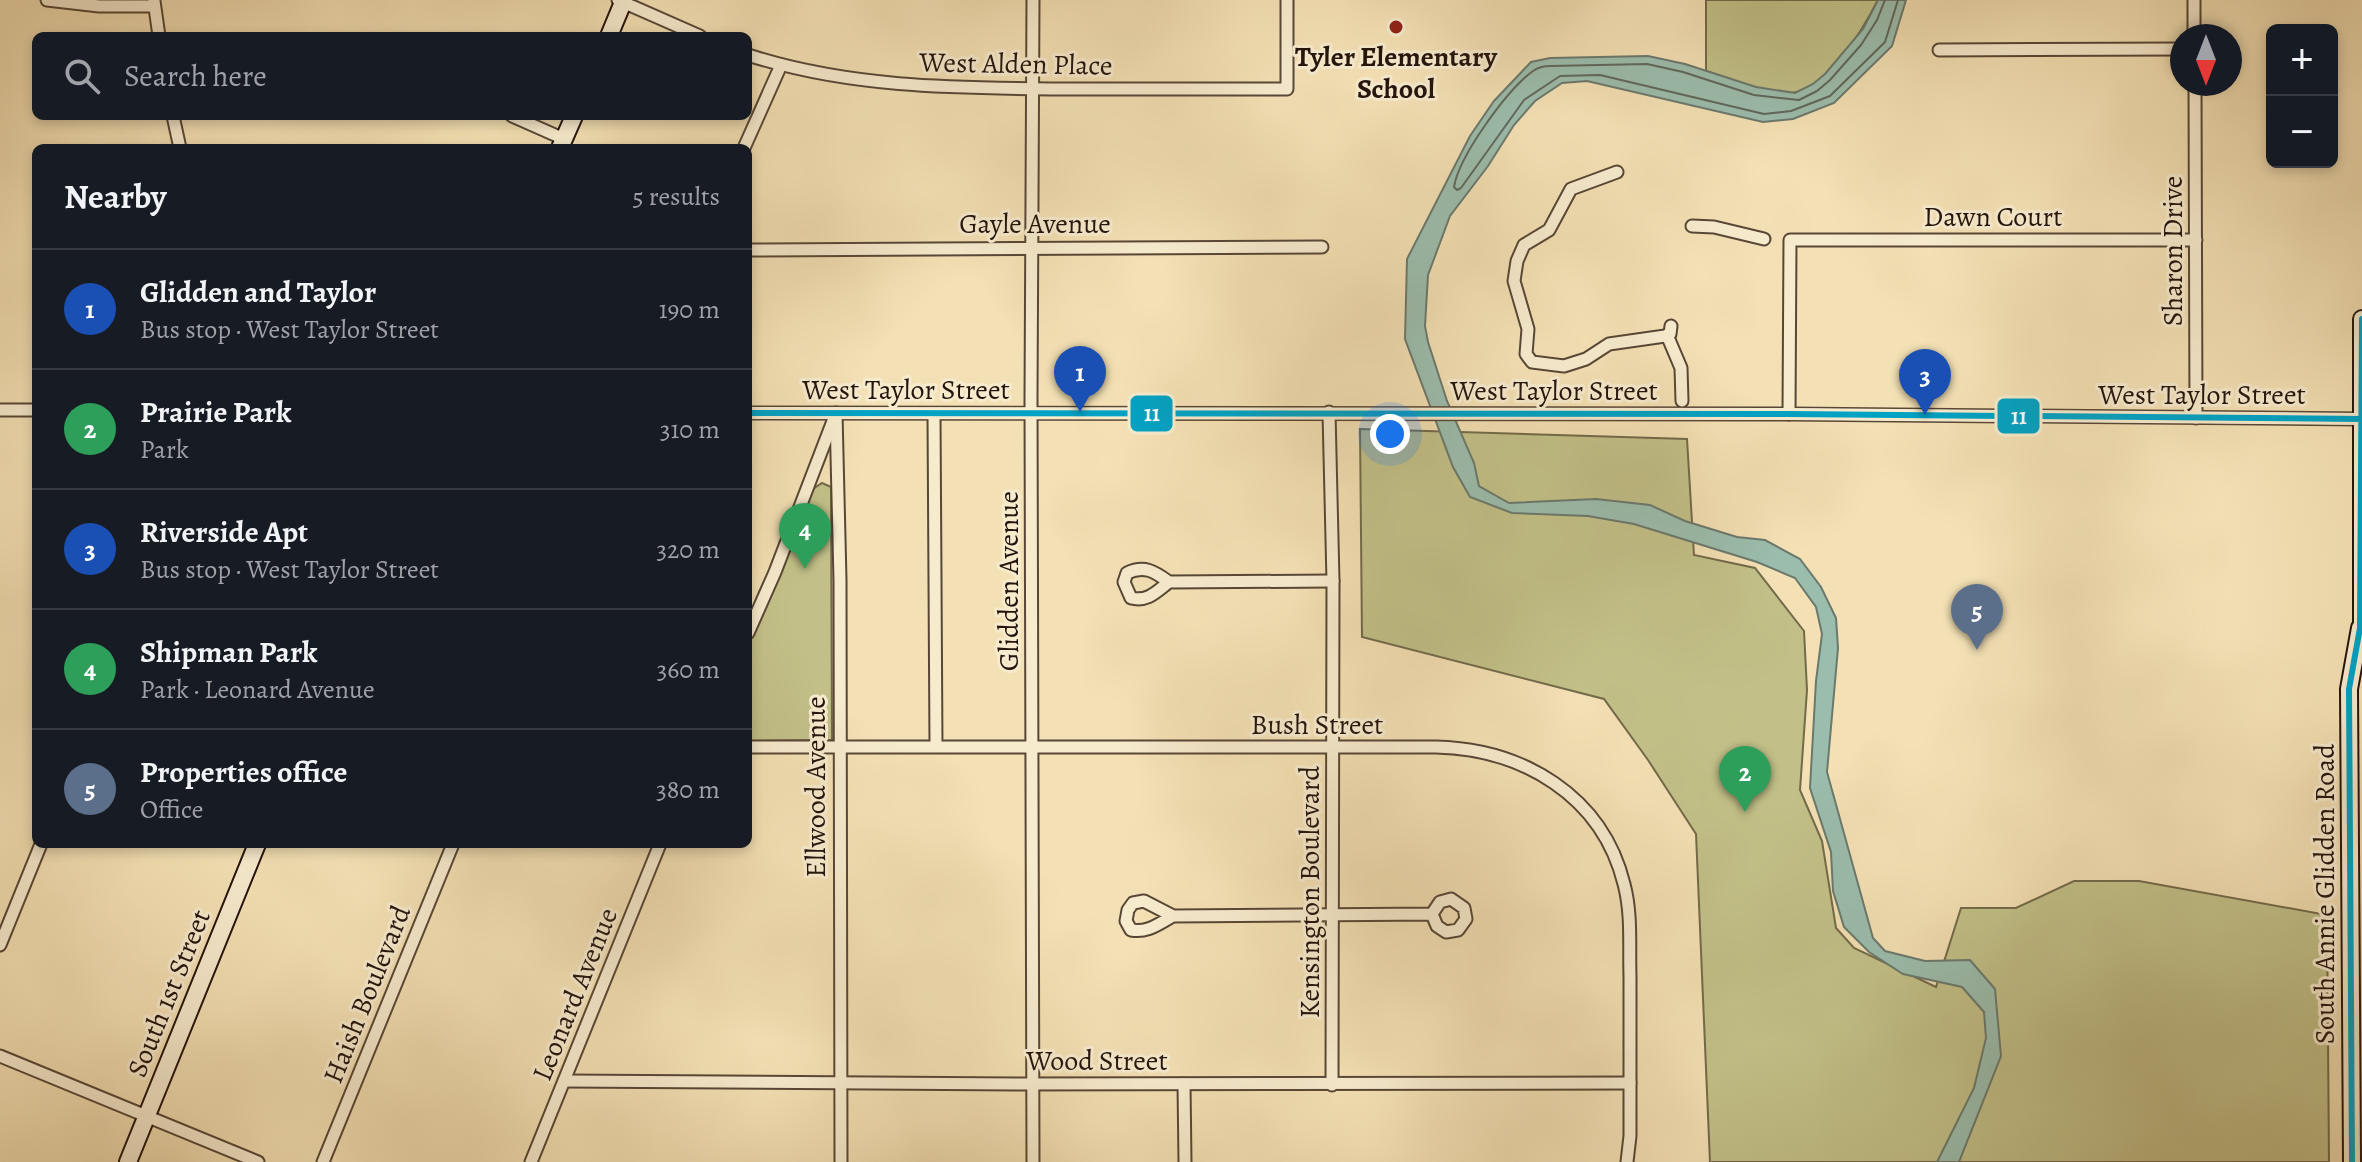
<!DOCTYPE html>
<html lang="en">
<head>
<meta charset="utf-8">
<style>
  body { margin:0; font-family:Alegreya,serif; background:#242831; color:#f1f3f6 }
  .controls { position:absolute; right:24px; top:24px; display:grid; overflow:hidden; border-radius:12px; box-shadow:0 4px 12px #0003 }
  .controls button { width:72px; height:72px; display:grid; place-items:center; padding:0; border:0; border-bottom:2px solid #363941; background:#171b24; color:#f1f3f6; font:40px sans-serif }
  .compass { position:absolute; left:2170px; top:24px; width:72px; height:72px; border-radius:50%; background:#171b24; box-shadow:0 4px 12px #0003; rotate:180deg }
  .you { position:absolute; left:1390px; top:434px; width:28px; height:28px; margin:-20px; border:6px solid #fff; border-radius:50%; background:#1a73e8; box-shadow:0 0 0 12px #1a73e833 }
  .badge { display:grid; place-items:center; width:52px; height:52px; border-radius:50%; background:#8c9099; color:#fff; font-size:26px; font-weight:700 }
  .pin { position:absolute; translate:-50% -66px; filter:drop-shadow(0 2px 4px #0008) }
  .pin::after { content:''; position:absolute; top:42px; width:28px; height:24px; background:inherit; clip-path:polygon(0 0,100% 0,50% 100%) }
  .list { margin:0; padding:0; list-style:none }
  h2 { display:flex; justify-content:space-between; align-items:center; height:104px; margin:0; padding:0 32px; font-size:34px }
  h2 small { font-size:26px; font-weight:400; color:#9ea1a6 }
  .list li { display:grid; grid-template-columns:52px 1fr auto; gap:24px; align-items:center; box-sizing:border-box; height:120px; padding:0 32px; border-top:2px solid #363941 }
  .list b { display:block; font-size:30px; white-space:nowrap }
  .list p { margin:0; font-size:26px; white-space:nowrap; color:#9ea1a6 }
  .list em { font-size:26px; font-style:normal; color:#9ea1a6 }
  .icon { flex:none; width:44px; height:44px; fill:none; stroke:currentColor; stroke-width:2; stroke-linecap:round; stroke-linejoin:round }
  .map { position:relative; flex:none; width:2362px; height:1162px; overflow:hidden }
  .search { position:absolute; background:#171b24; box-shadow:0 4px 12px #0003; left:32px; top:32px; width:720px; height:88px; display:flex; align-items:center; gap:20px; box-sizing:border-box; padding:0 28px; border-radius:12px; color:#9ea1a6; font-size:30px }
  .panel { position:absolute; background:#171b24; box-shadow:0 4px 12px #0003; left:32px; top:144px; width:720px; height:704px; border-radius:12px }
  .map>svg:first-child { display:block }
  .green { fill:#c2c088; stroke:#736a4a; stroke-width:2 }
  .water { fill:#9bbdad; stroke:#6b796d; stroke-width:2 }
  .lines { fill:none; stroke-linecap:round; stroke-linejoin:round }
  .shore { stroke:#60685c; stroke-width:2 }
  .street-casing { stroke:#584736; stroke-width:15 }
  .secondary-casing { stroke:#24140c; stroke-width:20 }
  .street { stroke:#f7ebce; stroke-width:11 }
  .secondary { stroke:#f7ebce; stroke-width:16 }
  .bus-1-casing { stroke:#f7ebce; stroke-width:12 }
  .bus-1 { stroke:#02a2c4; stroke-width:6 }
  .poi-dot { fill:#8f2418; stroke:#f7ebce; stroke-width:3 }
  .labels { text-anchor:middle; stroke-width:6; stroke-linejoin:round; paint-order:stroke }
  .poi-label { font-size:28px; font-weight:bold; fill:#24140c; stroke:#f7ebce }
  .street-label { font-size:28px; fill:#24140c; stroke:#f7ebce }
  .line-badge { stroke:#f7ebce; stroke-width:3 }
  .badge-label { font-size:22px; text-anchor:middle; font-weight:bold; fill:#fff }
</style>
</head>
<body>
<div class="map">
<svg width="2362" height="1162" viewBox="0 0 2362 1162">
  <rect width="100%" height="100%" fill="#f3e0b4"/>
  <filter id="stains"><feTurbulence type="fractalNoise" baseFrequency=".0025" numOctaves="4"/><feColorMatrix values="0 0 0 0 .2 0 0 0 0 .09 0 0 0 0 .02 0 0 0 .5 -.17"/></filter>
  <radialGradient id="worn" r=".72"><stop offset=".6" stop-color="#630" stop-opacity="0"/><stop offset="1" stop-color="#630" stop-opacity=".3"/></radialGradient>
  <g class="green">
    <path d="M1706,0H1878C1863,29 1831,83 1797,92C1775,98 1729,78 1706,71Z"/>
    <path d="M1360,429L1687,439L1694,555L1755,568L1804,631L1807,690L1800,790L1822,841L1836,928L1854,948L1936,987L1961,908H2016L2074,881H2139L2327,915L2329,1162H1710L1696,834L1648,760L1604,699L1362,637Z"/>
    <path d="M822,483L831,487L832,740L748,741V647L810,491Z"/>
  </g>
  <path class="water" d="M1878,0H1906L1892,46L1834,103L1793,119L1763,122L1587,81L1562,83L1535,101L1514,125L1488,166L1450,216L1428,275L1425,326L1428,342L1447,401L1474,463L1479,486L1509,503L1596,499L1650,505L1685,521L1737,537L1765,540L1800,559L1821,587L1836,618L1838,648L1827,772L1873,938L1885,951L1925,961L1970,960L1995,989L2001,1056L1959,1162H1937L1974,1088L1986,1038L1984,1012L1962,987L1903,974L1869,952L1844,927L1833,891L1831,852L1810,788L1816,681L1822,634L1816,607L1795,578L1757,562L1634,524L1588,516L1512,513L1470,497L1453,467L1405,339L1407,259L1470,136L1494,101L1531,62L1550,58L1648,56L1685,64L1756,87L1795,93L1813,84L1825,74L1863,29Z"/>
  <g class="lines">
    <path class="shore" d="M1885,0L1877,20L1861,45L1830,80L1817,91L1799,100L1754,95L1683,72L1647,64L1551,66C1544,66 1538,67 1533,71C1507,90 1459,156 1454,187L1457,190L1461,188L1524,100L1560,76L1600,75L1764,114L1791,111L1830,96L1885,42L1898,0"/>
    <g class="street-casing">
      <g id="street">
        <path d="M47,0L99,6H154"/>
        <path d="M618,0L700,36"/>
        <path d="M2194,0V36"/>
        <path d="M154,1L159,36"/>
        <path d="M1939,50L2182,49"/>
        <path d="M748,55C850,88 956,88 1061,89C1137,89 1212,89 1287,89V0"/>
        <path d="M2195,84L2196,418"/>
        <path d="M173,116L180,148"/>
        <path d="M512,116L564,139"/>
        <path d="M744,148L781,65"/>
        <path d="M1617,172L1571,189L1549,230L1524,245L1517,261L1514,281L1528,329L1526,354L1532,362L1564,366L1586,359L1609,344L1665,336L1670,334L1671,326"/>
        <path d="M1692,226L1714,227L1764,239"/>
        <path d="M748,250L1322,247"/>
        <path d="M1667,335L1681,368L1682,401"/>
        <path d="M0,410H36"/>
        <path d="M1329,412L1333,581L1332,1085"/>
        <path d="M748,413L1789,414L2362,419"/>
        <path d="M836,413L840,580L841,1162"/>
        <path d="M934,414L936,746"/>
        <path d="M1789,414L1790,240H2196"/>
        <path d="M1169,582C1156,592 1148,602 1131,598L1124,582L1127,573C1144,565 1154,571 1169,582L1333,581"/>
        <path d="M748,633L775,572L833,421"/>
        <path d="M748,747H1436C1522,749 1602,795 1624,884C1632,914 1629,945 1630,976C1630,1029 1630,1082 1630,1136L1627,1162"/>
        <path d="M1173,916C1158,924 1148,933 1131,930L1126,921L1128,910L1133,903L1144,901L1173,916L1432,914L1437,926L1446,932L1458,930L1466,919L1464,908L1451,899L1440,902L1432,914"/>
        <path d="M0,945L41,844"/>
        <path d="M0,1056L258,1162"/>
        <path d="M565,1081L1017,1084L1630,1083"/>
        <path d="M1184,1084L1185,1162"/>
        <path d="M323,1162L453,844"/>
        <path d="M531,1162L660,844"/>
        <path d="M1033,1162L1031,399L1033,0"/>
      </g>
    </g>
    <g class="secondary-casing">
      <g id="secondary">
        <path d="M609,36L624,0"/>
        <path d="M560,148L574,116"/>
        <path d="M2362,637V319"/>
        <path d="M128,1162L257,844"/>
        <path d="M2352,1162L2349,689L2360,628"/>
      </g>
    </g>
    <use href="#street" class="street"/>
    <use href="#secondary" class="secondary"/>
    <g class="bus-1-casing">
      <g id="bus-1">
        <path d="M748,413L1789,414L2362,419"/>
        <path d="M2352,1162L2349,689L2360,628L2362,319"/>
      </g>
    </g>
    <use href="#bus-1" class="bus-1"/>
  </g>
  <circle class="poi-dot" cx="1396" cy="27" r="8"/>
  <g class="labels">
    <g class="poi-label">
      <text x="1396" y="66">Tyler Elementary<tspan x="1396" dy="32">School</tspan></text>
    </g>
    <g class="street-label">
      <text transform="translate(1016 63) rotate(1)" y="10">West Alden Place</text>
      <text x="1993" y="226">Dawn Court</text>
      <text x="1035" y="233">Gayle Avenue</text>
      <text transform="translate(2172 251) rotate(-90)" y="10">Sharon Drive</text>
      <text x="906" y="399">West Taylor Street</text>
      <text x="1554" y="400">West Taylor Street</text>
      <text x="2202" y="404">West Taylor Street</text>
      <text transform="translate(1008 581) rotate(-90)" y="10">Glidden Avenue</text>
      <text x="1317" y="734">Bush Street</text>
      <text transform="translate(815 787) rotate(-90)" y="10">Ellwood Avenue</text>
      <text transform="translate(1309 892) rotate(-90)" y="10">Kensington Boulevard</text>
      <text transform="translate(2324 894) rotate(-90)" y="10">South Annie Glidden Road</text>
      <text transform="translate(168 993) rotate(-68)" y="10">South 1st Street</text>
      <text transform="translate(366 994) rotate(-68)" y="10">Haish Boulevard</text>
      <text transform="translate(574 994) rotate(-68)" y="10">Leonard Avenue</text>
      <text x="1097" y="1070">Wood Street</text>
    </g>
  </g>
  <g class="line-badge">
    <rect x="1129" y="394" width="45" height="39" rx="8" fill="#02a2c4"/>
    <rect x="1996" y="397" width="45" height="38" rx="8" fill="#02a2c4"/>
  </g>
  <g class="badge-label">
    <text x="1152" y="421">11</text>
    <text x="2019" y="424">11</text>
  </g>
  <rect width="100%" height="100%" filter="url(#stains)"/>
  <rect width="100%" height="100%" fill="url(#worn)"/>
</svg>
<div class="controls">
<button>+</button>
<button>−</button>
</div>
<svg class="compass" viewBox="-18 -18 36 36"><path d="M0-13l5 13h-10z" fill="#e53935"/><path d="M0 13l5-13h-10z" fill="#9ea1a6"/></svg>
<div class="you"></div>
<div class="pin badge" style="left:1080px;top:412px;background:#1a4fb4">1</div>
<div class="pin badge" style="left:1745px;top:812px;background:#2e9e5b">2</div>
<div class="pin badge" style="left:1925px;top:415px;background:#1a4fb4">3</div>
<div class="pin badge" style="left:805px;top:569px;background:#2e9e5b">4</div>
<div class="pin badge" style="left:1977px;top:650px;background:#5c6f8a">5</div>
<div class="search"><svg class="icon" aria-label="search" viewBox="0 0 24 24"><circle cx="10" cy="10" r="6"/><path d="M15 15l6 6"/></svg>Search here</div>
<section class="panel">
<h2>Nearby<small>5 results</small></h2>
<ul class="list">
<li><span class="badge" style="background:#1a4fb4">1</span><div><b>Glidden and Taylor</b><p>Bus stop · West Taylor Street</p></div><em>190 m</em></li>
<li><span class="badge" style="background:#2e9e5b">2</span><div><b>Prairie Park</b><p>Park</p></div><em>310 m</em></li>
<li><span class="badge" style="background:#1a4fb4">3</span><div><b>Riverside Apt</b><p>Bus stop · West Taylor Street</p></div><em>320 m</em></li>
<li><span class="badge" style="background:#2e9e5b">4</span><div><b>Shipman Park</b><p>Park · Leonard Avenue</p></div><em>360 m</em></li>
<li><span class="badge" style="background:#5c6f8a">5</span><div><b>Properties office</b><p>Office</p></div><em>380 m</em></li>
</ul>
</section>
</div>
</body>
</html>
